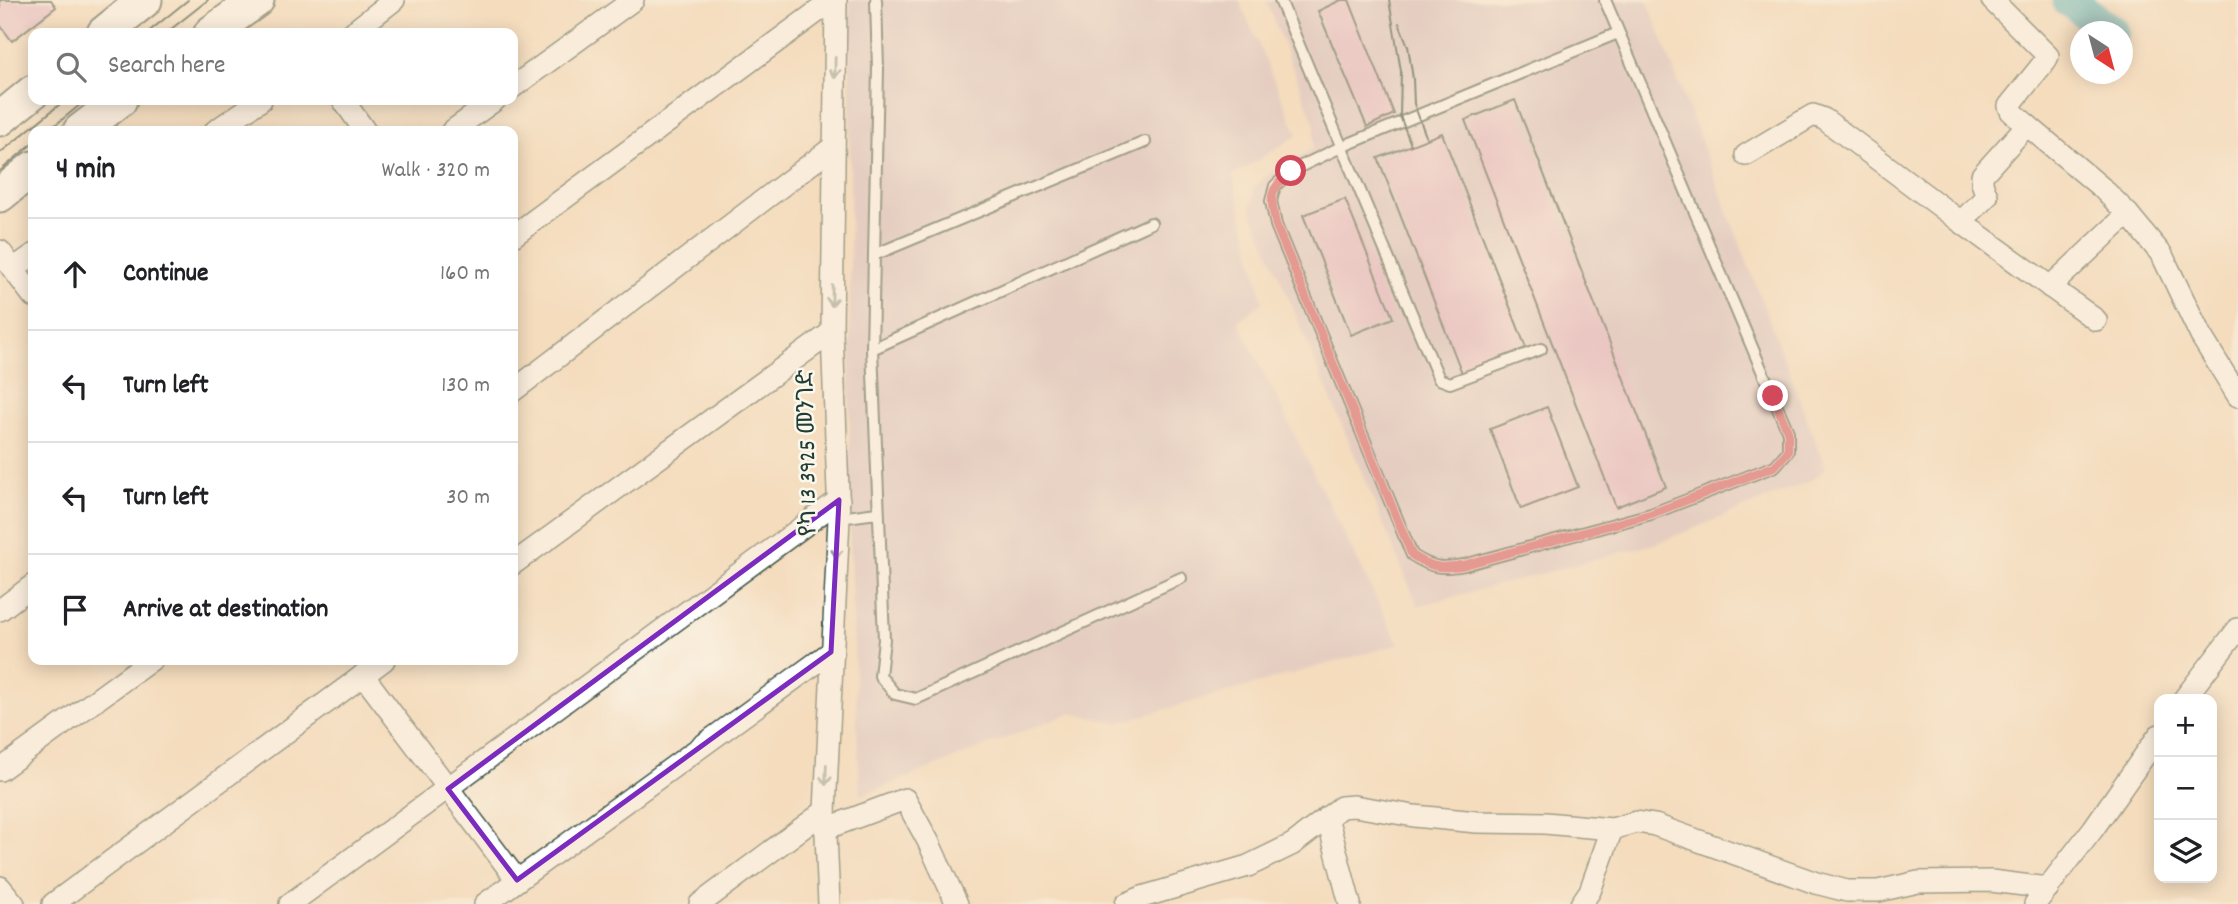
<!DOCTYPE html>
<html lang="en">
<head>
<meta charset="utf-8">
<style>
  body { margin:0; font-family:Dekko,"Noto Sans Ethiopic",sans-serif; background:#f6f6f6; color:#202124 }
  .controls { position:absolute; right:21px; bottom:21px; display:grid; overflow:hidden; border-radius:14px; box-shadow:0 4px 18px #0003 }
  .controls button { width:63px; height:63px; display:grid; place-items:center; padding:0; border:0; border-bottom:2px solid #e0e0e0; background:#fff; color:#202124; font:35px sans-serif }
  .compass { position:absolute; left:2070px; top:21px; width:63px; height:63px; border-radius:50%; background:#fff; box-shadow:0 4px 18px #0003; rotate:144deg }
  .stop { position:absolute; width:21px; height:21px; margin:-16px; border:5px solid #d1495b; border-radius:50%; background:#fff }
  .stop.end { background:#d1495b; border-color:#fff; box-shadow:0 2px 7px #0008 }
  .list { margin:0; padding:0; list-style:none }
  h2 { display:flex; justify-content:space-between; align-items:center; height:91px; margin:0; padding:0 28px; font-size:30px }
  h2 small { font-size:23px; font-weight:400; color:#757577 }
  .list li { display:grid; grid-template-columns:46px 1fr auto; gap:21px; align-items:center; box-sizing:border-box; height:112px; padding:0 28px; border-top:2px solid #e0e0e0 }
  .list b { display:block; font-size:26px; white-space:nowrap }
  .list em { font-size:23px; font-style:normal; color:#757577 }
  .icon { flex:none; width:38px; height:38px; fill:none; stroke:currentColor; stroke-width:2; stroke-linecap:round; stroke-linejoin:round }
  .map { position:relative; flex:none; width:2238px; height:904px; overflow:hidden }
  .search { position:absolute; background:#fff; box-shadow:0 4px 18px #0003; left:28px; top:28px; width:490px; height:77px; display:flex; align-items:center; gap:18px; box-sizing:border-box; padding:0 24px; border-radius:14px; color:#757577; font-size:26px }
  .panel { position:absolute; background:#fff; box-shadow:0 4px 18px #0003; left:28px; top:126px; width:490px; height:539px; border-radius:14px }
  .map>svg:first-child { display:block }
  .industrial { fill:#d2bdc6 }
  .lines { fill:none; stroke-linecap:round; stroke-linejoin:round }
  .river { stroke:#44b0c2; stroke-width:33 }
  .building { fill:#e0aeca }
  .service-casing { stroke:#3f5549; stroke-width:14 }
  .minor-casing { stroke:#3f5549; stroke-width:24 }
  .primary-casing { stroke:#3f5549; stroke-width:37 }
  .service { stroke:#fff; stroke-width:10 }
  .minor { stroke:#fff; stroke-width:21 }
  .primary { stroke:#fff; stroke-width:33 }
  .tram { stroke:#1f3d34; stroke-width:2 }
  .oneway { stroke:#8f9e9a }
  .route { stroke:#d1495b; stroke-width:9 }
  .marked { fill:none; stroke:#7b2cbf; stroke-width:5; stroke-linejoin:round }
  .labels { text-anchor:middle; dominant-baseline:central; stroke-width:5; stroke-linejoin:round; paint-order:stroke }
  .street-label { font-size:24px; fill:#1f3d34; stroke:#fbf7ec }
</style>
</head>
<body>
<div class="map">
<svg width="2238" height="904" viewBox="0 0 2238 904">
  <rect width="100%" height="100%" fill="#fbf7ec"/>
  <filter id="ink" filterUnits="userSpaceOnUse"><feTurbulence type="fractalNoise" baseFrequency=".0143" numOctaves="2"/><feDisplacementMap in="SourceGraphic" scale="14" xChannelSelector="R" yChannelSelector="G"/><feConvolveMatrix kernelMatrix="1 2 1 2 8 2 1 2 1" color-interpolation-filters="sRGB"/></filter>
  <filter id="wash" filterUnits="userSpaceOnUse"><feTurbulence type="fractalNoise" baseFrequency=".00686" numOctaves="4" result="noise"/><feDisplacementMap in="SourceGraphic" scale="28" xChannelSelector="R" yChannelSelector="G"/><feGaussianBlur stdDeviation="1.57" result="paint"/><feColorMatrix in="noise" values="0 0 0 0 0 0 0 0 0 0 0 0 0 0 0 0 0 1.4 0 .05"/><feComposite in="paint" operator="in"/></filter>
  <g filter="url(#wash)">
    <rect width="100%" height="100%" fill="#f4dcbd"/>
    <g class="industrial">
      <path d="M850,0H1239L1298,135L1233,176L1263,302L1238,321L1399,644L1117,723L1070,713L860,796L850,547Z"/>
      <path d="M1266,0H1647L1826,469L1810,481L1658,543L1418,606L1251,209L1254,188L1271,172L1313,149L1315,125Z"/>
    </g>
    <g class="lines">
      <path class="river" d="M2068,0L2113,32"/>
    </g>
    <g id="blocks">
      <g class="building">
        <path d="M0,0H51L56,7L12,41L0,25Z"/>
        <path d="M1341,0H1349L1394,114L1367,127L1318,11Z"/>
        <path d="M1515,100L1666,487L1616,507L1465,120Z"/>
        <path d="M1442,133L1526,348L1462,373L1378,158Z"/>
        <path d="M1345,199L1393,318L1351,335L1303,215Z"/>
        <path d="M1547,407L1578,487L1521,509L1490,429Z"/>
      </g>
    </g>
  </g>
  <g filter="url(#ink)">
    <use href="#blocks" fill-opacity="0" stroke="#3f5549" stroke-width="2"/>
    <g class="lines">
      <defs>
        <g id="service">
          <path d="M876,0L878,69L872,349L884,639L880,676L895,694L916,699L1181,578"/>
          <path d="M1280,0L1439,379L1450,383L1541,349"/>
          <path d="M1605,0L1788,432V451L1775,466L1651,514L1464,565C1440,569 1432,568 1412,555L1276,225L1271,201L1275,186L1291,171L1341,147L1618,33"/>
          <path d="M874,255L1145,142"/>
          <path d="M872,349L1151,223"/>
          <path d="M839,518L877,513"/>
        </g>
        <g id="minor">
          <path d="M1992,0L2048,56L2046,60L2009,106L2011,111L2027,125L1982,175V183L1987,196L1961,222L2096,320"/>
          <path d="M352,33L394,0"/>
          <path d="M513,87L633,0"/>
          <path d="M343,100L365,131"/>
          <path d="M2027,125L2102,188L2128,214L2162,255L2201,336L2238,396"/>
          <path d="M215,131L261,100"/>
          <path d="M452,131L495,100"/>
          <path d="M1746,155L1813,115L1824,119L1961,222"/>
          <path d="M513,236L833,0"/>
          <path d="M0,251L13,269"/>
          <path d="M33,255L13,269L33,296"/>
          <path d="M2050,287L2128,214"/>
          <path d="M513,391L833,147"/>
          <path d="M513,564L832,332"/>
          <path d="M0,610L33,585"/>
          <path d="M363,675L517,880"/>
          <path d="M2184,699L2238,629"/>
          <path d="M0,770L151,660"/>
          <path d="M1327,817L1350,904"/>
          <path d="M825,829L905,799L928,841L957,904"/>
          <path d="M0,887L14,904"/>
          <path d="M53,904L384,660"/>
          <path d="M290,904L839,500"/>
          <path d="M485,904L831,652"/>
          <path d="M700,904L825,811"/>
          <path d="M829,904L825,811L839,518L832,332L836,0"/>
          <path d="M1126,904L1142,897L1248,866L1293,844L1341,807L1354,806L1414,816L1477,822L1545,823L1612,829"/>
          <path d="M1581,904L1590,891L1612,829L1636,822L1655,825L1816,883L1847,891H1878L1918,882L1991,881L2048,888"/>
          <path d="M2035,904L2093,829L2159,735"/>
        </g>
        <g id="primary">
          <path d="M104,33L145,0"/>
          <path d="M211,33L257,0"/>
          <path d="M0,119L33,92"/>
          <path d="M80,131L120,100"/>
          <path d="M0,195L33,168"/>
        </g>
      </defs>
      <use href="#service" class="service-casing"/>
      <use href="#minor" class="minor-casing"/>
      <use href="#primary" class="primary-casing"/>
      <use href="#service" class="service"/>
      <use href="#minor" class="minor"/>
      <use href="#primary" class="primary"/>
      <g class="tram">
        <path d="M1389,0L1401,71L1400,116L1411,145"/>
        <path d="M1399,23L1408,46L1413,79L1414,104L1427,139"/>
        <path d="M147,33L188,0"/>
        <path d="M166,33L208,0"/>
        <path d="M48,131L86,100"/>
        <path d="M0,153L65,100"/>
        <path d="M0,171L33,143"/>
      </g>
    </g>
    <defs><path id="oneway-shaft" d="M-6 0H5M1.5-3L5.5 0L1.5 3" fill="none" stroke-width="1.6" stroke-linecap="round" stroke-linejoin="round" transform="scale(1.75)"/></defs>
    <g class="oneway">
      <use href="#oneway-shaft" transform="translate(835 68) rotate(91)"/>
      <use href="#oneway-shaft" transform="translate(832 296) rotate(91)"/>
      <use href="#oneway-shaft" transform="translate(837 548) rotate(93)"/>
      <use href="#oneway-shaft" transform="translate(826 775) rotate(92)"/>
    </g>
  </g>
  <g class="lines" filter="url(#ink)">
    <path class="route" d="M1291,171C1268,192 1270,195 1276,225L1412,555C1432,568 1440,569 1464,565L1651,514L1775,466L1788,451V432L1773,396"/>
  </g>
  <path d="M0 0H2238V904H0ZM839,500L831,652L517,880L448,789Z" fill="#f4dcbd" fill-opacity=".55" fill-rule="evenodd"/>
  <path class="marked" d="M839,500L831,652L517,880L448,789Z"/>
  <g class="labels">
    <g class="street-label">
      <text transform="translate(809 453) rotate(-91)">የካ 13 3925 መንገድ</text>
    </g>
  </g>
</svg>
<div class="controls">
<button>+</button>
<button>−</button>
<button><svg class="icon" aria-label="layers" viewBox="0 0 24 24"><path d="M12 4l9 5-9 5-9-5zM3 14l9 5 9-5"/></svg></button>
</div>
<svg class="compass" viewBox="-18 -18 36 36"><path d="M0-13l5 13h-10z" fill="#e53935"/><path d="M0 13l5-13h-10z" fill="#757577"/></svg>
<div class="stop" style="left:1291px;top:171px"></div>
<div class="stop end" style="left:1773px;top:396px"></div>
<div class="search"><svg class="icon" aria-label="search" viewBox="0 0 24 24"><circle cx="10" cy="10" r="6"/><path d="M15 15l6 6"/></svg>Search here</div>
<section class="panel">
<h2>4 min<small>Walk · 320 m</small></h2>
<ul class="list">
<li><svg class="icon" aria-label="ahead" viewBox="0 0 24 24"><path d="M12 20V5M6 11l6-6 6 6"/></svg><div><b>Continue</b></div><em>160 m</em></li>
<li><svg class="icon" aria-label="left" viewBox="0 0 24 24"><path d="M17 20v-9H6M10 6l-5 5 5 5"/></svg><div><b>Turn left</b></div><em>130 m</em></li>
<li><svg class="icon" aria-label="left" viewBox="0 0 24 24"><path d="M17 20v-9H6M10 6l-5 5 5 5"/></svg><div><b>Turn left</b></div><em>30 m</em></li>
<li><svg class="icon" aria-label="arrive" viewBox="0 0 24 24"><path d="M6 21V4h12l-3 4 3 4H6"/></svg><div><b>Arrive at destination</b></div></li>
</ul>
</section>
</div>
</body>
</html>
